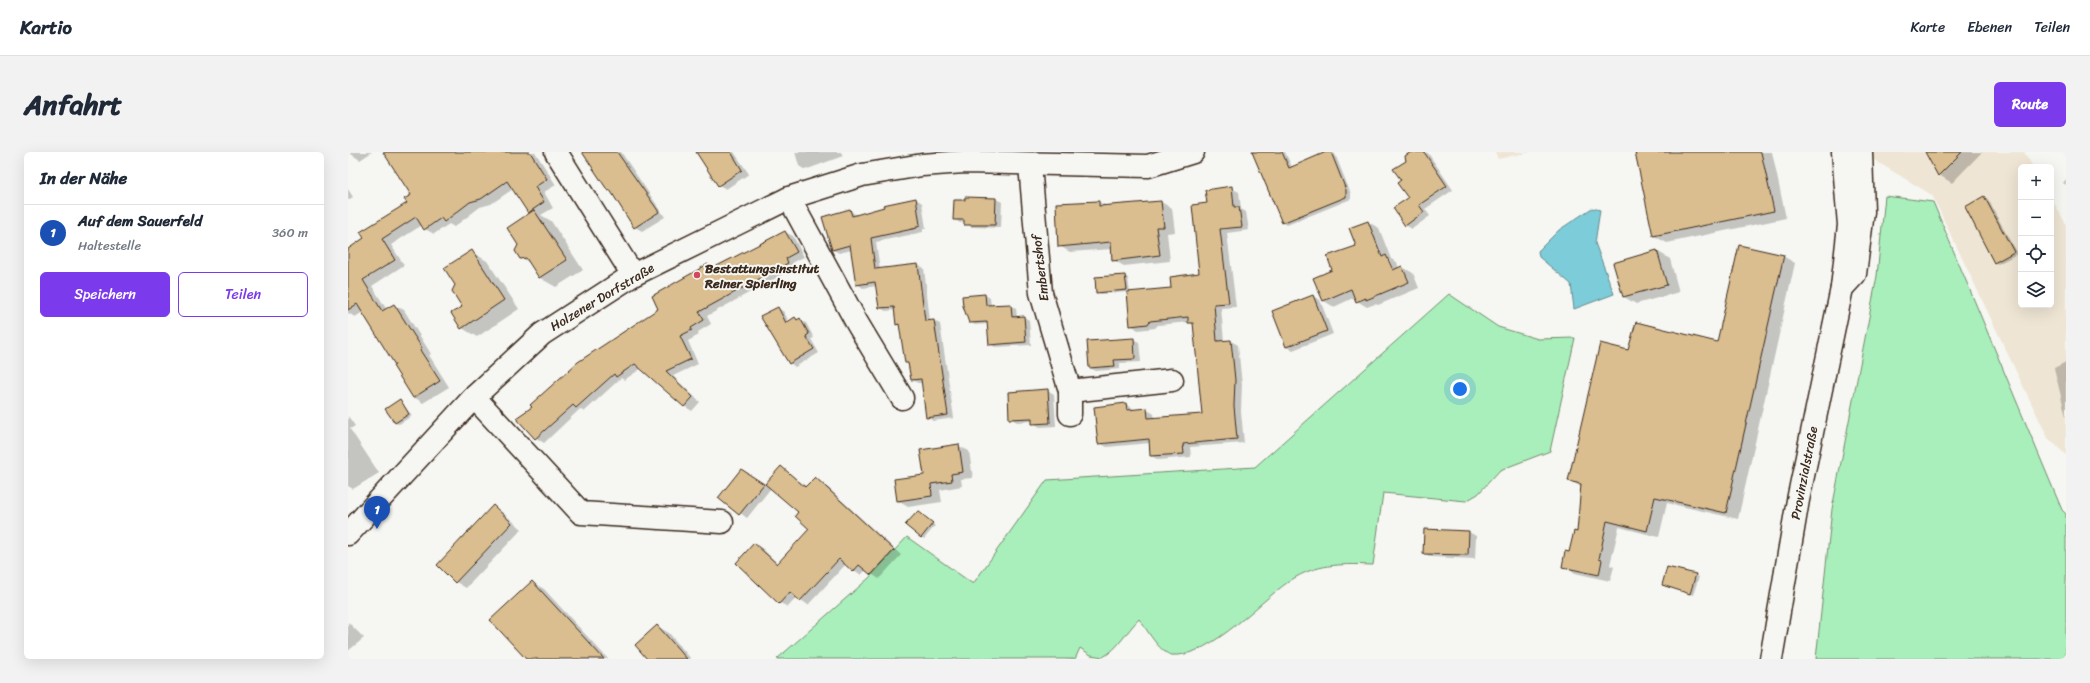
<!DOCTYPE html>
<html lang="de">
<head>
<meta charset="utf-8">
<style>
  body { margin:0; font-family:Sriracha,sans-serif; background:#f2f2f3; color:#1f2937 }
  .controls { position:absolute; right:12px; top:12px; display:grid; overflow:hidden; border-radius:6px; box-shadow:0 4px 16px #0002 }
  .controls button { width:36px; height:36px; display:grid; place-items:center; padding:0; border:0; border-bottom:1px solid #e0e1e3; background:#fff; color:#1f2937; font:20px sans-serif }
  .you { position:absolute; left:1112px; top:237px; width:14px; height:14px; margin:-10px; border:3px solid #fff; border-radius:50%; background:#1a73e8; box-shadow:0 0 0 6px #1a73e833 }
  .badge { display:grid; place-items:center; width:26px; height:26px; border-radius:50%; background:#7c3aed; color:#fff; font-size:13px; font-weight:700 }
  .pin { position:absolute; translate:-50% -33px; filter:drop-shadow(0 1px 2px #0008) }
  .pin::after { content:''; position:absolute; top:21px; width:14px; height:12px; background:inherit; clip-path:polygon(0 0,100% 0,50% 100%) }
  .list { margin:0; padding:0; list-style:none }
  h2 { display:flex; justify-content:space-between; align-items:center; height:52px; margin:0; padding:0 16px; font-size:17px }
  h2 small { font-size:13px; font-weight:400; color:#747a83 }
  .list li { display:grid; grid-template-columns:26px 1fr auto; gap:12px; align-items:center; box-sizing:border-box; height:56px; padding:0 16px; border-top:1px solid #e0e1e3 }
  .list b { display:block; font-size:15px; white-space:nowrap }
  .list p { margin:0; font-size:13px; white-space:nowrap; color:#747a83 }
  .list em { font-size:13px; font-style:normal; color:#747a83 }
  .actions { display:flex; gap:8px; padding:12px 16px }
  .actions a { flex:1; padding:9px 0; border:1px solid #7c3aed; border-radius:6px; text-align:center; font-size:14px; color:#7c3aed }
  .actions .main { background:#7c3aed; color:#fff }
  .icon { flex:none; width:22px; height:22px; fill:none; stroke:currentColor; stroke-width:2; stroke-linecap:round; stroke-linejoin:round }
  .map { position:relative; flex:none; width:1718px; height:507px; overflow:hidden; border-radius:6px }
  header { display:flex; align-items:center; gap:24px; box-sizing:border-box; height:56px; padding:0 20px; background:#fff; border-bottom:1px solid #e0e1e3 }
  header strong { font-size:19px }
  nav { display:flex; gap:22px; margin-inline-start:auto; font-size:14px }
  .intro { display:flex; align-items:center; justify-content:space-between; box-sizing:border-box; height:96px; padding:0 24px }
  h1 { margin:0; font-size:28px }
  .button { padding:10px 18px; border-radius:6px; background:#7c3aed; color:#fff; font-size:14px; font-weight:700 }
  main { display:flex; gap:24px; padding:0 24px }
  aside { flex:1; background:#fff; border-radius:6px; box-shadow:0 4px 16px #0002 }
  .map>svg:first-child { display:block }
  .built { fill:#eee5d4 }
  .green { fill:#a9efbb; stroke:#728c6c }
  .water { fill:#7dccd9; stroke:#638b8e }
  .shadow { fill:#0003; fill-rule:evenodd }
  .building { fill:#dabe8f; stroke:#3b2a1e }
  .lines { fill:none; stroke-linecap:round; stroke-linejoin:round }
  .minor-casing { stroke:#3b2a1e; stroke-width:25 }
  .primary-casing { stroke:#3b2a1e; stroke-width:25 }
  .minor { stroke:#f6f6f2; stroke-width:22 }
  .primary { stroke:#f6f6f2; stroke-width:22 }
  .poi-dot { fill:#d1495b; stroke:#f6f6f2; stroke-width:1.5 }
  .labels { text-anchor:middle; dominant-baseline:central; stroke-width:4; stroke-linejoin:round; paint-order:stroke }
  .poi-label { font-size:13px; font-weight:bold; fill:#3b2a1e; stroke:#f6f6f2; text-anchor:start }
  .street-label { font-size:13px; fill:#3b2a1e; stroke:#f6f6f2 }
</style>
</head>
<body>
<header>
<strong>Kartio</strong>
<nav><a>Karte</a><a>Ebenen</a><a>Teilen</a></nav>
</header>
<div class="intro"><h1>Anfahrt</h1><a class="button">Route</a></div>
<main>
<aside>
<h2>In der Nähe<small></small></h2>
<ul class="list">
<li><span class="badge" style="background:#1a4fb4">1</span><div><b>Auf dem Sauerfeld</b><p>Haltestelle</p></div><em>360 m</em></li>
</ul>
<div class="actions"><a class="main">Speichern</a><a>Teilen</a></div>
</aside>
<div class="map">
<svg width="1718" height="507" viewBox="0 0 1718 507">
  <rect width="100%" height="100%" fill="#f6f6f2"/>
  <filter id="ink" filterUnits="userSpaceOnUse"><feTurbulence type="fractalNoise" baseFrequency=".025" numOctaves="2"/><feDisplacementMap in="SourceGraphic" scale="8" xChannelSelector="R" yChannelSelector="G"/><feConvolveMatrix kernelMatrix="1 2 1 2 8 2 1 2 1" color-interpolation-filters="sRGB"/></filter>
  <g filter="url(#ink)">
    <g class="built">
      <path d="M1147,0H1182L1150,7Z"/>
      <path d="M1513,0H1676L1685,15H1673V153H1703V46L1718,72V303L1700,286L1584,43Z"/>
    </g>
    <g class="green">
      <path d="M1537,44L1585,50L1714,358L1718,362V507H1468L1484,357L1529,124Z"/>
      <path d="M1101,142L1150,175L1190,187L1227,186L1202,299L1152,318L1130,342L1118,349L1035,341L1025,413C998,412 973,411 948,425C916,443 864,507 823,503C810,499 799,477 791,467C778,480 770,497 755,505L743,503L732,496L727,507H429L521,426L559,385L625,432L699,328L907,315Z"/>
    </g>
    <path class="water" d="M1244,56L1252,58L1247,91L1266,142L1226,157L1223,132L1191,105L1190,99L1211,78Z"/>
    <g class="shadow">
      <path d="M0,0H24L12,8Z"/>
      <path d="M36,0H187L208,33L196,40L205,56L193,63L203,69L235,118L208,135L192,126L184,112L173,106L183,62L165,37L143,52L132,55L106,75L101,72L86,82L77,77L74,73L43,93L56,113L24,134L39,158L46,153L56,158L83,202L81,203L101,235L75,251L66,245L49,213L15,160L7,165L0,161V98L60,51L64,43Z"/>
      <path d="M234,0H273L317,65L294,79L287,75L265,41L261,39Z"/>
      <path d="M349,0H386L401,22L378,37L371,33Z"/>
      <path d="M447,0H493L495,4L457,18L451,14Z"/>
      <path d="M914,0H937L944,15L984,0L987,2L1003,42V47L939,73L934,70Z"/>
      <path d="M1065,0L1080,1L1105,38L1077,57L1082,64L1064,77L1057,73L1061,46L1054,29L1059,10Z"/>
      <path d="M1300,0H1424L1438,66L1319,91L1306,84Z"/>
      <path d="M1579,0H1634L1604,31L1591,23Z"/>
      <path d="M1718,27V33L1715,31Z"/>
      <path d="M883,36L891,40L893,57L898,60L901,78L879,81L888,155L873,156L876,189H883L890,193L894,233L893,259L896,291L842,295L843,305L811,308L803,304L802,291L759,295L751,291L747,256L778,252L786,257V259L799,257L806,262L807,267L855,263L846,173L841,170L810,173L807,176L790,178L783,173L780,140L753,142L749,140L777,124L780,126L782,141L824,137L853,122L860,52Z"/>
      <path d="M0,37L5,45L0,48Z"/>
      <path d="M1636,45L1640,47L1669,102L1650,112L1646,110Z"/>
      <path d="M618,46L648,47L654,50L653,76L623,75L617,70L612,71L606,67Z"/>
      <path d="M568,47L574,51L578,76L575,77V80L528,90L532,118L570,113L576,116L582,169H586L592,172L606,266L585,269L579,265L574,231H570L564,228L562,213L558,211L552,174L549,172L547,158L538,159L532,156L529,134L515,136L509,132L504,98L491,101L485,98L502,58L509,64Z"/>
      <path d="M751,50L759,54L813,50L824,56L827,80L819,81L822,109L776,114L765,108L764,97L722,100L711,94Z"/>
      <path d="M1020,70L1031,76L1043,107L1049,110L1051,117L1054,115L1065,121L1071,136L1030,153L1027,152L1019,155L1009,149L1007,145L986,155L976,149L985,119L1010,95L1002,76ZM1039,107H1041L1047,122Z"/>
      <path d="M437,80L445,84L456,105L445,110L448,115L359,164L363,172L350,180L351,183L340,189L350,212L325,224L352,250L344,259L336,254L294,216L276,228L273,226L236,260L232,257L196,291L188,286L312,157L360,113L366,116Z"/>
      <path d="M1309,99L1322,107L1331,140L1288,152L1276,145Z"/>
      <path d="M124,100L139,109L171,157L129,185L114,176Z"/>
      <path d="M1435,104L1447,111L1390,367L1319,351L1311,385L1271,375L1262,413L1266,415L1262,429L1227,421L1215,414L1230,381L1233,335L1221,328L1281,199L1370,191Z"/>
      <path d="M637,143L642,146L643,154L662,153L668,156L669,166L676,165L681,168L683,193L647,195L642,192L640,172L627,173L622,170Z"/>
      <path d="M965,144L972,148L985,182L945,198L938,195Z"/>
      <path d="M430,156L436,160L441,170L447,166L458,171L466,186L463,187L471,201L447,215L442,211Z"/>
      <path d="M785,187L791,190L793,210L772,211V217L748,219L742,216Z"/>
      <path d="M1718,210V265L1706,216Z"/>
      <path d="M699,238L706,242L708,274L692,275L685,271V269L669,270L662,266Z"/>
      <path d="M52,248L64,264L51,272L47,271Z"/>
      <path d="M0,264L7,274L2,277L31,321L5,337L0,334Z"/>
      <path d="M611,294L621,299L625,326L613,327L614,334L592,338L594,350L560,355L550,349Z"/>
      <path d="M433,315L459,335L467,326L475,331L553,403L531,427L518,418L513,423L498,412L460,453L449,445L440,455L432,451L407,392L415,397L430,412L463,377L452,360L423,336L399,366L371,345L400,322L418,333Z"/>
      <path d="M145,355L155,361L174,377L118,436L108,430Z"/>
      <path d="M573,362L587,374L576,387L573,385Z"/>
      <path d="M1076,378L1121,380L1128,384L1127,407L1083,405L1076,401Z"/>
      <path d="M1347,423L1351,425L1345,443L1315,433Z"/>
      <path d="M184,430L196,437L260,507H179Z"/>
      <path d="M0,470L16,486L0,499Z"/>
      <path d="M309,474L321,481L343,507H300Z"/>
    </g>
    <g class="building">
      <path d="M35,0H182L199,27L187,35L196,50L180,61L159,29L133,47L122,50L96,70L93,66L76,78L68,65L34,87L47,108L15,128L34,159L46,152L74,196L72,198L92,229L65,246L45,214L47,213L9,152L0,158V97L16,86L12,80L59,51L56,47L63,43Z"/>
      <path d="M234,0H269L311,60L286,76L262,38L260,39Z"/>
      <path d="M348,0H383L394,18L370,34Z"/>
      <path d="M904,0H934L941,16L978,0H983L998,38V45L934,71Z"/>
      <path d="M1063,0H1076L1099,34L1071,53L1076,60L1057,74L1045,56L1060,46L1049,31L1053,28L1045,17L1058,9L1057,4Z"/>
      <path d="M1287,0H1413L1426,59L1305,84Z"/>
      <path d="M1577,0H1614L1590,24Z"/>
      <path d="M884,34L886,55H891L894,75L872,77L881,151L866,152L869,189L883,188L887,228L886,254L889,287L835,292L836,302L802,304L801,287L750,292L746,255L778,251L779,258L799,256L800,266L854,262L845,171H840V165L802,169L800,172L782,174L779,140L823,136L822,125L851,121L844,53L859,51L857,38Z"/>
      <path d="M1636,44L1666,100L1646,111L1617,55Z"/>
      <path d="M617,45L648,46L647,73H616V68H605L606,48H617Z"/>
      <path d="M568,46L572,73L569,74V76L523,86L527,117L570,112L577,169L586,168L600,263L578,266L573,227L563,228L560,211H557L551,172L548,173L546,155L531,156L527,130L508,133L502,93L484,98L474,65L502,57L504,64L536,55L535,53Z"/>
      <path d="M751,49V54L813,49L816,75H808L812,103L764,109L763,90L710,95L708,51Z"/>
      <path d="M186,58L219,108L191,126L178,106L172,107L167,99L170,93L159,76Z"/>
      <path d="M1020,69L1034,105L1038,103L1045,118L1054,114L1061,130L1018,148V146L1008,150L1003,137L975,149L965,126L984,118L979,104L1008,94L1001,76Z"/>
      <path d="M437,79L449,100L438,106L440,111L351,160L356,168L343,176L344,178L332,184L343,207L318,219L345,245L336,255L287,212L268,225L266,222L228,256L225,253L187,287L168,266L184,255L182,253L230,210L310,157L304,144L360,112L363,117Z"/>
      <path d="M1391,93L1436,103L1378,361L1307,345L1299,379L1259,369L1251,407L1254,408L1251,423L1214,415L1217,399L1221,400L1226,379L1229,380L1233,332L1220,329L1252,191L1280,198L1288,170L1369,190Z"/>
      <path d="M124,98L156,148L113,177L103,161L114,155L104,139L107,133L96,116Z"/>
      <path d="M1309,98L1319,133L1275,145L1265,111Z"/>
      <path d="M777,123L779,138L748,141L747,125Z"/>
      <path d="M637,142L638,153L663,152L664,165L676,164L678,190L641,193L639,170L621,171L615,154L614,144Z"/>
      <path d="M965,143L979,179L938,195L924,159Z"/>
      <path d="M430,155L438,171L447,165L449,168L452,166L461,182L458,184L466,197L441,212L412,164Z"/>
      <path d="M786,186L787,207L766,208L767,214L741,216L739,189Z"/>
      <path d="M700,237L702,271L684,272V266L661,267L660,240Z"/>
      <path d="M52,247L61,262L47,271L37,257Z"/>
      <path d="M611,292L615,320L603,322L604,329L583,332L584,344L549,349L546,327L576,323L572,298Z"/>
      <path d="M433,314L457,335L467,325L546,398L523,423L511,413L505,420L491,407L452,449L442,440L431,452L388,411L406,391L429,412L461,377L447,364L450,360L417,332Z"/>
      <path d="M393,317L416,332L391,363L370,346Z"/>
      <path d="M145,353L164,371L107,431L89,413Z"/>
      <path d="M570,359L585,371L573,386L557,373Z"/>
      <path d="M1076,377L1121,379L1120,403L1075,402Z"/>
      <path d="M1319,415L1348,422L1342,442L1314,433Z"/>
      <path d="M184,429L256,507H178L142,468Z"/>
      <path d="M309,473L339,507H299L287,493Z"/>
    </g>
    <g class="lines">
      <defs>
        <g id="minor">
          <path d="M208,0L285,123"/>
          <path d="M682,13L693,141L722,239V262"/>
          <path d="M441,46L509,171L554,246"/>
          <path d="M1494,136L1507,122L1515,60L1513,0"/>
          <path d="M722,239L824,228"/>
          <path d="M126,245L233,361L374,370"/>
          <path d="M0,382L126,245L194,182L285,123L441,46L514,23L574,13L616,10L800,14L845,0"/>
        </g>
        <path id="primary" d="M1423,507L1450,348L1494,136L1501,73L1495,0"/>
      </defs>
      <use href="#minor" class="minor-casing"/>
      <use href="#primary" class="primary-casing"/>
      <use href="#minor" class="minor"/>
      <use href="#primary" class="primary"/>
    </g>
  </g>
  <circle class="poi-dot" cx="349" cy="123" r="4"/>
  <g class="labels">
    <g class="poi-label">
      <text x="357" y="116">Bestattungsinstitut<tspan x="357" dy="15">Reiner Spierling</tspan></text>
    </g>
    <g class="street-label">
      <text transform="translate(692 116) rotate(-97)">Embertshof</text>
      <text transform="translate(254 145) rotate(-31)">Holzener Dorfstraße</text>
      <text transform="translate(1456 321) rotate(-79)">Provinzialstraße</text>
    </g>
  </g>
</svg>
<div class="controls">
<button>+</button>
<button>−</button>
<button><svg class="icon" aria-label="locate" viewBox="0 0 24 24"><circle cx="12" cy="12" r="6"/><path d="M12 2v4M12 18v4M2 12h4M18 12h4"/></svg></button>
<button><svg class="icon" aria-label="layers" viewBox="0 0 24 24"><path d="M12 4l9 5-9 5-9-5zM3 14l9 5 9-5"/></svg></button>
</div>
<div class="you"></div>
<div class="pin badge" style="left:29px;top:377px;background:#1a4fb4">1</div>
</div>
</main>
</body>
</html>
